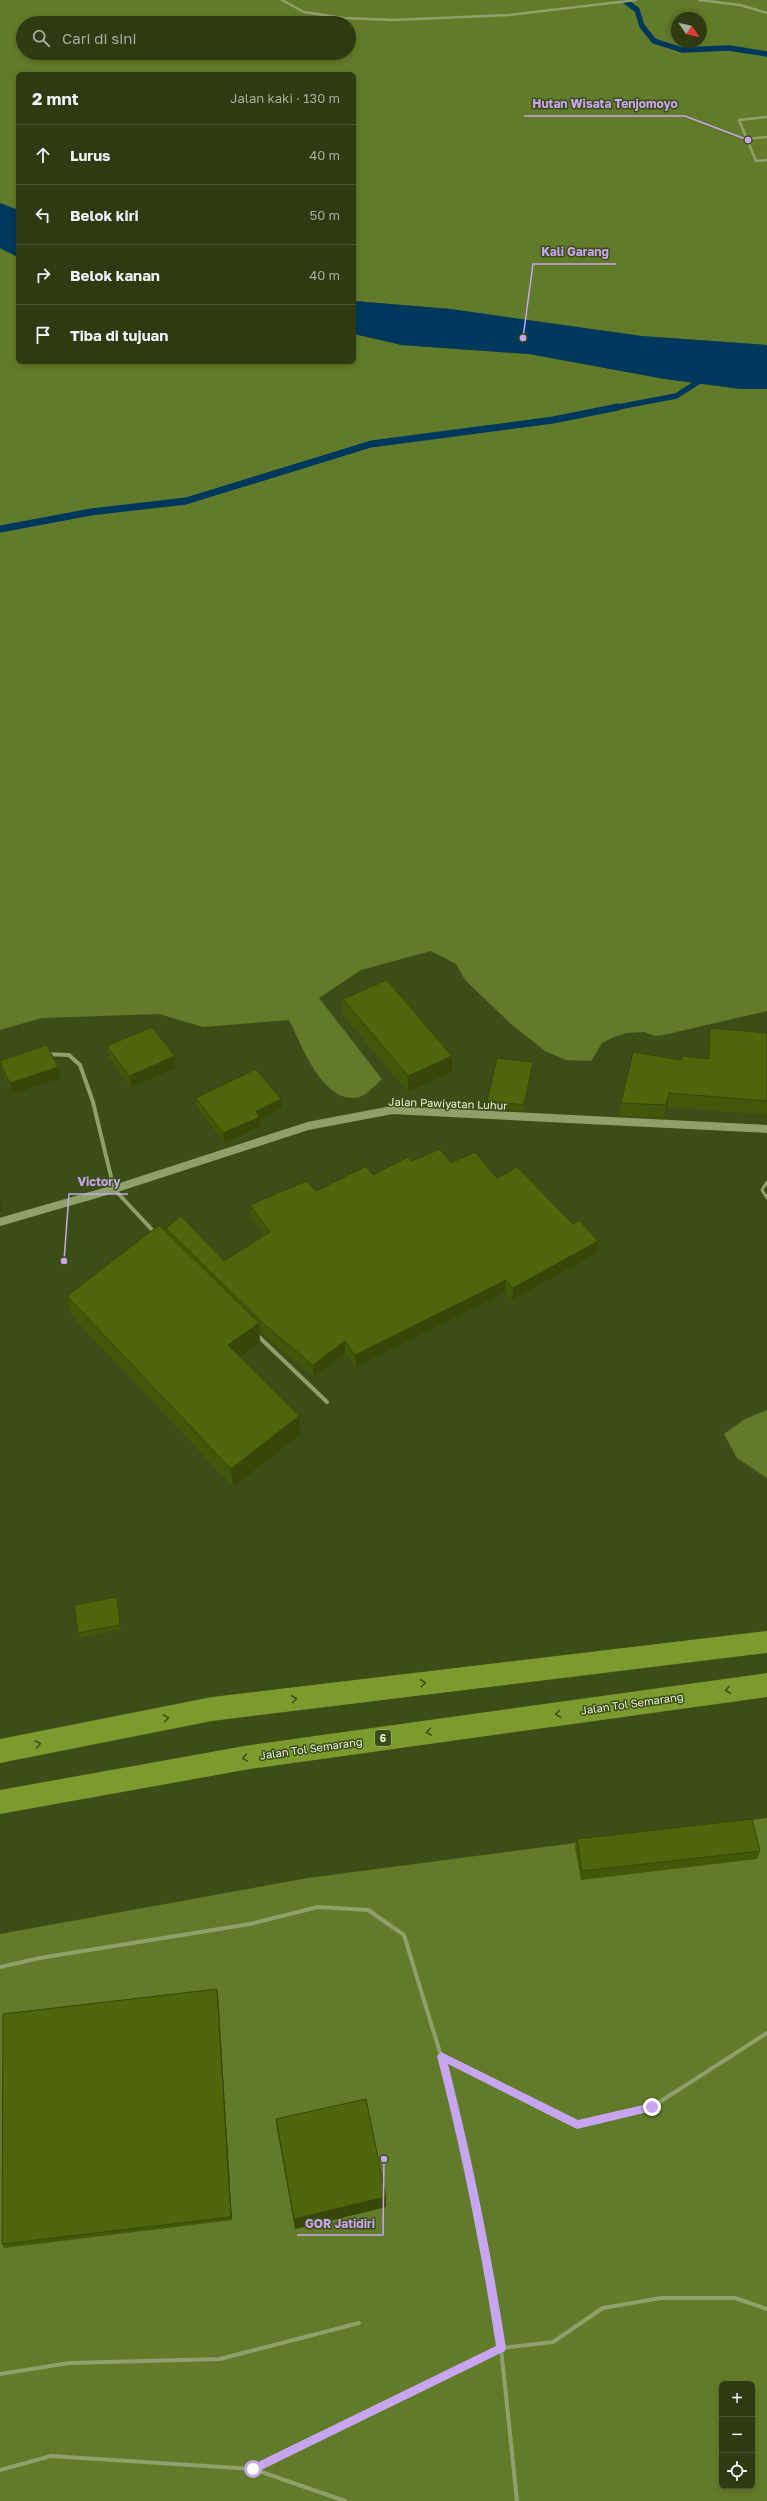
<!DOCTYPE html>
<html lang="id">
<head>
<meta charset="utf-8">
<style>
  body { margin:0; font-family:"Golos Text",sans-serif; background:#3a451f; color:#f1f3f6 }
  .controls { position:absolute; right:12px; bottom:12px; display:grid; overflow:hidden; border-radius:6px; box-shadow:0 2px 6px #0003 }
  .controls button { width:36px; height:36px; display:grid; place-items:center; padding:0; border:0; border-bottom:1px solid #495431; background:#2e3a11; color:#f1f3f6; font:20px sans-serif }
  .compass { position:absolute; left:671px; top:12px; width:36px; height:36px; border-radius:50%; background:#2e3a11; box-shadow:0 2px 6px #0003; rotate:124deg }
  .stop { position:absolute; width:12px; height:12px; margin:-9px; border:3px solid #c7a6f0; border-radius:50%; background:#fff }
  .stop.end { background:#c7a6f0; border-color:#fff; box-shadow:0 1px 4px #0008 }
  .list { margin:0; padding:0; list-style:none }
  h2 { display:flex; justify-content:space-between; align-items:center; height:52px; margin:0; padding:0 16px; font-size:17px }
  h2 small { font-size:13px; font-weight:400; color:#a7ad9f }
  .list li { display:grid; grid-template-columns:26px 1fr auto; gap:12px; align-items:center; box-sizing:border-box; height:60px; padding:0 16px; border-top:1px solid #495431 }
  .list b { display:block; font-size:15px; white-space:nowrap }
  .list em { font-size:13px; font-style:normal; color:#a7ad9f }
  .icon { flex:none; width:22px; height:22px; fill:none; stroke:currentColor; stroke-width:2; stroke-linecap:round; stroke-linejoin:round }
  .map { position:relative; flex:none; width:767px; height:2501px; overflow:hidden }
  .search { position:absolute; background:#2e3a11; box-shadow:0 2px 6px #0003; left:16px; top:16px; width:340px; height:44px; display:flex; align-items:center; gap:10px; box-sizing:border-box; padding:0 14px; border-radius:22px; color:#a7ad9f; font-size:15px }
  .panel { position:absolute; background:#2e3a11; box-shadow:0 2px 6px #0003; left:16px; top:72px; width:340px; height:292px; border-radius:6px }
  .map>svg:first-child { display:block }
  .green { fill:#627b2a; fill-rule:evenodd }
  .water { fill:#00385d }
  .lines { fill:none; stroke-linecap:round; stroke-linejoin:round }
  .stream-far1 { stroke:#00385d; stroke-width:5.5 }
  .stream { stroke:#00385d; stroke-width:7 }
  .service-far1 { stroke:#8ea16a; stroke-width:3 }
  .service { stroke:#8ea16a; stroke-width:4 }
  .minor-far1 { stroke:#8ea16a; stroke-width:2.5 }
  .minor { stroke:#8ea16a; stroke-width:4 }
  .secondary { stroke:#8ea16a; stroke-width:8 }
  .motorway { fill:#7b9b2e; fill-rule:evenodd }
  .wall { fill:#43570a }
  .shaded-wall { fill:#374708 }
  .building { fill:#4e650c; stroke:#374708 }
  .oneway { stroke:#405118 }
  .route { fill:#c7a6f0 }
  .labels { text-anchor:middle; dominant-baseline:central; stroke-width:3; stroke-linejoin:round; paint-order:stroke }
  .shield { fill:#3d4d17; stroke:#b3c09b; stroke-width:1 }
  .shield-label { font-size:10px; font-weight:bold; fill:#e6f1d4 }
  .street-label { font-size:11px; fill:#e6f1d4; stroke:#3d4d17 }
  .leader { fill:none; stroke:#c7a6f0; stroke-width:1.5 }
  .callout-dot { fill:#c7a6f0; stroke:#3d4d17; stroke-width:1.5 }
  .callout-label { font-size:12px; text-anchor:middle; font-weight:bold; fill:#c7a6f0; stroke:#3d4d17; stroke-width:3; stroke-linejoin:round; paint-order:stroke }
</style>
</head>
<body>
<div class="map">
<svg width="767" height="2501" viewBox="0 0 767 2501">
  <rect width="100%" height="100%" fill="#3d4d17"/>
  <g class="green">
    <path d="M0,0H767V345L641,336L450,309L354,301V74H18V210L0,203ZM677,18H701V42H677ZM23,23H349V53H23Z"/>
    <path d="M0,248L18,257V362H354V334L402,345L529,354L665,379L741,389H767V1011L668,1034L655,1036L644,1032L627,1033L614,1037L602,1043L591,1061L566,1060L545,1051L511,1024L465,980L456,964L431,951L361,970L319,998L382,1079C374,1086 365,1098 354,1098C320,1098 302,1045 289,1020L203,1027L159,1014L42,1018L0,1030Z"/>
    <path d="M767,1410V1478L737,1458L724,1434L745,1419Z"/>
    <path d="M767,1818V2501H0V1934L308,1878ZM722,2384H752V2486H722Z"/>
  </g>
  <g class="water">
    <path d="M0,203L18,210V257L0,248Z"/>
    <path d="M354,301L450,309L641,336L767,345V389H741L665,379L529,354L402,345L354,334Z"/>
  </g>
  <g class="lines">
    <g class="stream-far1">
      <path d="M624,0L637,10L642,26L654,41L682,50L729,48L767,54"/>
      <path d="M613,408L676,396L706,377"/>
    </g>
    <path class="stream" d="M0,529L91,512L186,501L371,444L553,420L618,407"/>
    <path class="service-far1" d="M767,1182L762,1190L767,1198"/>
    <g class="service">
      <path d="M0,1967L40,1958L250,1924L318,1907L368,1910L404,1935L441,2056L462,2135L488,2261L501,2348L517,2501"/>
      <path d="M441,2056L577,2125L652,2107L767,2033"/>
      <path d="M0,2374L69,2363L220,2359L359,2323"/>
      <path d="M253,2469L501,2348L553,2342L603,2308L661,2298H735L767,2309"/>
      <path d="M0,2470L51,2456L253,2469L345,2501"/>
    </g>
    <g class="minor-far1">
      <path d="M282,0L304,12L344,18L394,20L509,15L636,0"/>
      <path d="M699,0L740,5L767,13"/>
      <path d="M767,117L739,120L756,161L767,160"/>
      <path d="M747,139L767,137"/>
    </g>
    <g class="minor">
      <path d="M46,1054L69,1055L80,1065L93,1102L114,1189L156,1234"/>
      <path d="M257,1335L327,1402"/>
    </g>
    <path class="secondary" d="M0,1222L114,1189L308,1126L392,1110L767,1129"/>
    <g class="motorway">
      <path d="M767,1631V1653L212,1721L0,1763V1739L212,1697Z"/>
      <path d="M767,1673V1697L250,1769L0,1814V1790L250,1745Z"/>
    </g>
  </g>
  <g class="wall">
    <path d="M343,999L452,1072L408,1092L343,1015Z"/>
    <path d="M710,1028L767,1033V1115L667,1107L664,1118L619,1116L621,1103L708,1059V1042Z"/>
    <path d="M107,1046L175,1056L176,1068L131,1087L109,1057Z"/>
    <path d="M0,1061L58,1067L60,1078L13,1094L2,1072Z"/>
    <path d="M532,1068L523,1111L486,1107L487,1101Z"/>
    <path d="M196,1098L281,1099L282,1108L260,1119L261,1126L224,1143L197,1107Z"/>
    <path d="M412,1161L451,1163L497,1178L597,1253L512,1300L505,1292L356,1367L345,1353L314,1377L267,1338L259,1331L260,1343L240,1357L299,1416L300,1435L233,1487L71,1315L67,1296L166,1232V1228L224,1261L264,1235L251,1217L250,1205L316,1191L373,1175Z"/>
    <path d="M117,1597L121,1630L79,1638L78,1633Z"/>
    <path d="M577,1839L760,1851L757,1859L581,1880L575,1847Z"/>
    <path d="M217,1989L232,2220L4,2248L2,2244Z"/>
    <path d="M276,2119L386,2207L295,2229L277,2129Z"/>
  </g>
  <g class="shaded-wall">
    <path d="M175,1056L176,1068L131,1087L129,1076Z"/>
    <path d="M452,1056V1072L408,1092V1076Z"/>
    <path d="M533,1062L532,1068L523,1111L524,1105Z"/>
    <path d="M58,1067L60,1078L13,1094L10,1083Z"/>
    <path d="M669,1093L667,1107L664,1118L666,1105Z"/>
    <path d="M281,1099L282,1108L260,1119L261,1126L224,1143L223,1133L256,1111Z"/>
    <path d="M0,1201L2,1211H0Z"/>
    <path d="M598,1241L597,1253L512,1300L513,1288Z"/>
    <path d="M506,1280L505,1292L356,1367L355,1355Z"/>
    <path d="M259,1323L260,1343L230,1364L228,1345Z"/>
    <path d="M345,1341V1353L314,1377L313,1365Z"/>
    <path d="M299,1416L300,1435L233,1487L231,1469Z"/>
    <path d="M217,1989L218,1993L232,2220L231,2217Z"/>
    <path d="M386,2197V2207L295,2229L294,2219Z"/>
  </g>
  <g class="building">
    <path d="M387,980L452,1056L408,1076L343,999Z"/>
    <path d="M152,1027L175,1056L129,1076L107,1046Z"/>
    <path d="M710,1028L767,1033V1101L669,1093L666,1105L621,1103L633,1052L682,1060V1056L709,1059Z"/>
    <path d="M47,1045L58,1067L10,1083L0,1062V1061Z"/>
    <path d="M497,1058L533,1062L524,1105L487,1101Z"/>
    <path d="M256,1069L281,1099L256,1111L260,1117L223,1133L196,1098Z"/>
    <path d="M440,1149L451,1163L475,1152L497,1178L517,1167L573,1224L579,1220L598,1241L513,1288L506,1280L355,1355L345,1341L313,1365L266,1326L166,1228L181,1216L224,1261L270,1232L250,1205L306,1181L316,1191L366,1166L373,1175L408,1157L412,1161Z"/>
    <path d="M159,1225L259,1323L228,1345L299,1416L231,1469L67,1296Z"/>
    <path d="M117,1597L120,1625L78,1633L74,1605Z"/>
    <path d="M752,1819L760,1851L582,1871L577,1839Z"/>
    <path d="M217,1989L231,2217L2,2244L3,2014Z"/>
    <path d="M366,2099L386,2197L294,2219L276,2119Z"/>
  </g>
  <defs><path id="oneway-chevron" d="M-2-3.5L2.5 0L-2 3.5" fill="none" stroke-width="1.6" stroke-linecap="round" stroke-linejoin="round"/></defs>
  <g class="oneway">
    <use href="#oneway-chevron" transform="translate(423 1683) rotate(-7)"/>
    <use href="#oneway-chevron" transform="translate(728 1690) rotate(172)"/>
    <use href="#oneway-chevron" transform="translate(294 1699) rotate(-7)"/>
    <use href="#oneway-chevron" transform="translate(558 1714) rotate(172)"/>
    <use href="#oneway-chevron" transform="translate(166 1718) rotate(-11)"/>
    <use href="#oneway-chevron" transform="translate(429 1732) rotate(172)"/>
    <use href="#oneway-chevron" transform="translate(38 1744) rotate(-11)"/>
    <use href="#oneway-chevron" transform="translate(245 1758) rotate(170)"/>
  </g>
  <path class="route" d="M441,2052L578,2120L652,2103L656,2107L652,2111L577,2129L448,2064C472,2158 491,2252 506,2348L505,2351L257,2472H250V2466L496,2346C481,2248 462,2152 437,2056Z"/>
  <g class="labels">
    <rect class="shield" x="375" y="1730" width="16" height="16" rx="3"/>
    <g class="shield-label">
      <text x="383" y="1738">6</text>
    </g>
    <g class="street-label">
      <text transform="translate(448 1103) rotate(2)">Jalan Pawiyatan Luhur</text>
      <text transform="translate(632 1703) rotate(-8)">Jalan Tol Semarang</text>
      <text transform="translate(311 1748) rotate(-8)">Jalan Tol Semarang</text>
    </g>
  </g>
  <path class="leader" d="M748 140L685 116H524M523 338L533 264H616M64 1261L69 1194H128M384 2159L383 2235H297"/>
  <g class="callout-dot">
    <circle cx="748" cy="140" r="4"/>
    <circle cx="523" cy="338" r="4"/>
    <circle cx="64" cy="1261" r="4"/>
    <circle cx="384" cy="2159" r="4"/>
  </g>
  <g class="callout-label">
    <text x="605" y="108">Hutan Wisata Tenjomoyo</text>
    <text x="575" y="256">Kali Garang</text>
    <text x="99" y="1186">Victory</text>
    <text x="340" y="2228">GOR Jatidiri</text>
  </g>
</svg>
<div class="controls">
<button>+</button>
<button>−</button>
<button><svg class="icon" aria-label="locate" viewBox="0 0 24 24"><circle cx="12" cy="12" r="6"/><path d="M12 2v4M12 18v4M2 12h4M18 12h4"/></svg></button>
</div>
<svg class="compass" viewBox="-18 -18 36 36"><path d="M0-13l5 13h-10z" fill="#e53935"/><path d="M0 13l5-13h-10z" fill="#a7ad9f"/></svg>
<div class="stop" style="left:253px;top:2469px"></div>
<div class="stop end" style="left:652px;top:2107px"></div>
<div class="search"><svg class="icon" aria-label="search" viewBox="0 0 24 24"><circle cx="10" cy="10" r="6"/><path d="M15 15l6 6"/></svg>Cari di sini</div>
<section class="panel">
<h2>2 mnt<small>Jalan kaki · 130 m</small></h2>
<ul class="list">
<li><svg class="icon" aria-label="ahead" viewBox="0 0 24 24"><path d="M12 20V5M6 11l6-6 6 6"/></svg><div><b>Lurus</b></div><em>40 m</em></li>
<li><svg class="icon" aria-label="left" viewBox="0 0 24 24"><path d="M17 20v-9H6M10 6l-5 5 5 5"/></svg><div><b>Belok kiri</b></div><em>50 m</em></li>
<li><svg class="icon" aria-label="right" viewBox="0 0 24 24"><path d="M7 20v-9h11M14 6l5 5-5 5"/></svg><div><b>Belok kanan</b></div><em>40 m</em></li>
<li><svg class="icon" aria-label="arrive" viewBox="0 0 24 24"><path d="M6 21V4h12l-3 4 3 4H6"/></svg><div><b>Tiba di tujuan</b></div></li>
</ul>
</section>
</div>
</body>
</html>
